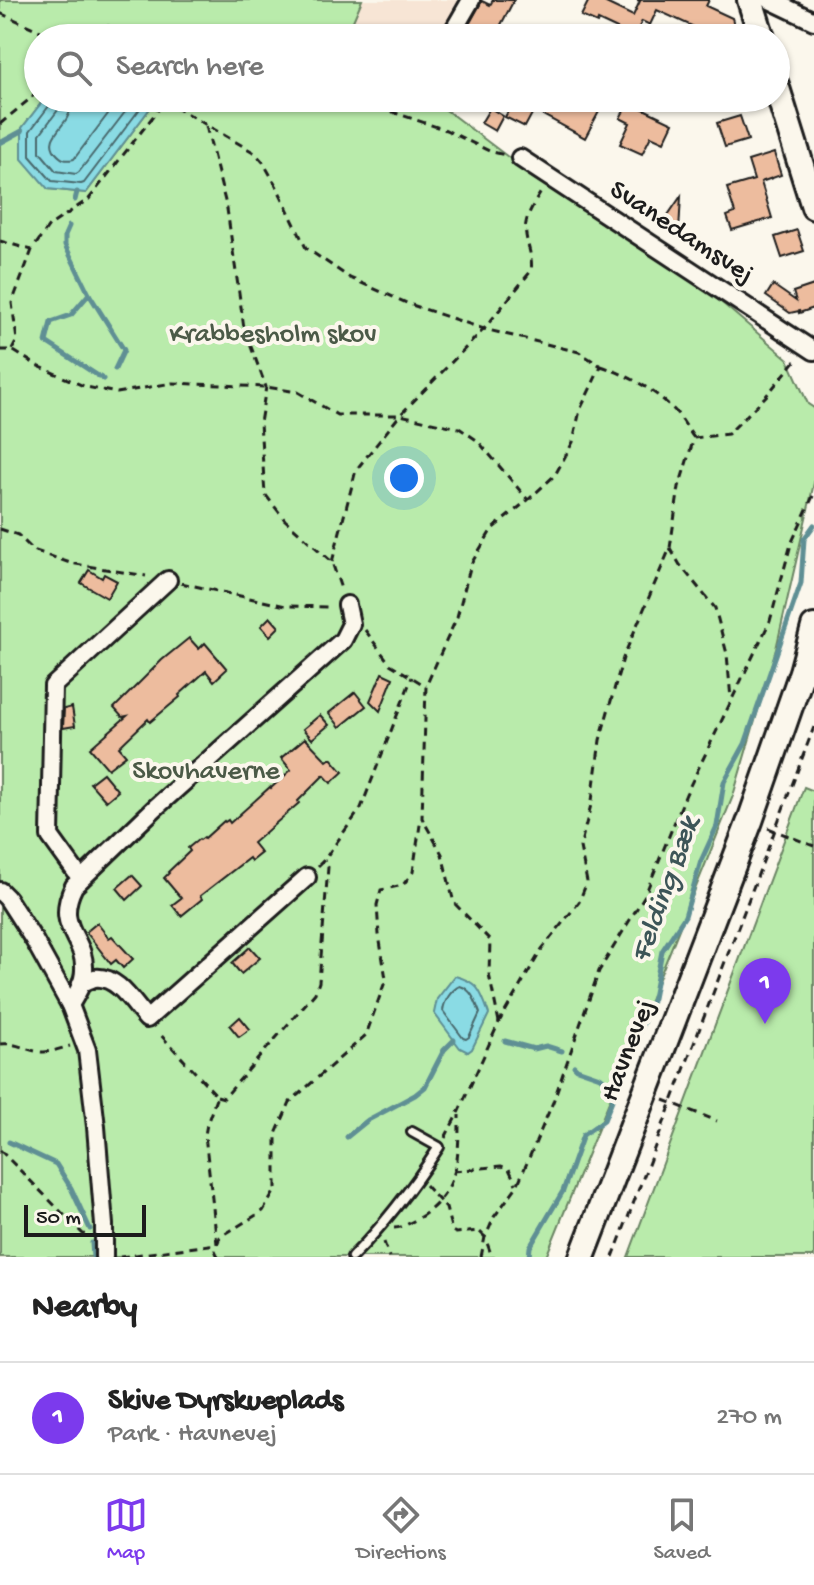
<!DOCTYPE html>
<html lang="en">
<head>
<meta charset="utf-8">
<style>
  body { margin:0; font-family:"Gochi Hand",sans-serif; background:#f6f6f6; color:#222 }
  .scale { position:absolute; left:24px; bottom:20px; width:122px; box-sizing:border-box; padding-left:8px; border:4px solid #1c1c1c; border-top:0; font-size:22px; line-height:28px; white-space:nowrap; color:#1c1c1c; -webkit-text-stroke:6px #fbf7ec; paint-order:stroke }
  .you { position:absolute; left:404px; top:478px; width:28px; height:28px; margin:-20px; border:6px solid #fff; border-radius:50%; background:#1a73e8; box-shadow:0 0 0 12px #1a73e833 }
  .badge { display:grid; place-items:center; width:52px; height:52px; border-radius:50%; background:#7c3aed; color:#fff; font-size:26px; font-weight:700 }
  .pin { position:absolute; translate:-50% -66px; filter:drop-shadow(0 2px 4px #0008) }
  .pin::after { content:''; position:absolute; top:42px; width:28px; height:24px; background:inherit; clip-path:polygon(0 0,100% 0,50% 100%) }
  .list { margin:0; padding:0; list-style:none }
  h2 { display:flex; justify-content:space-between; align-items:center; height:104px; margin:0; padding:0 32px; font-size:34px }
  h2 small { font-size:26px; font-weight:400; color:#767676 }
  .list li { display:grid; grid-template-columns:52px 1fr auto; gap:24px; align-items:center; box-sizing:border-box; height:112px; padding:0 32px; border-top:2px solid #e0e0e0 }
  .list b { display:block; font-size:30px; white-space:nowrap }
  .list p { margin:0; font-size:26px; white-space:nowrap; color:#767676 }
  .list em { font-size:26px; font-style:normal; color:#767676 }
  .icon { flex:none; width:44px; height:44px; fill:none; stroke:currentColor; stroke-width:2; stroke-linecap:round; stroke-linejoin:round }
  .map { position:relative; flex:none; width:814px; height:1257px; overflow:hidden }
  .search { position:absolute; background:#fff; box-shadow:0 2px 6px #0004; left:24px; right:24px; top:24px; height:88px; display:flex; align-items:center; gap:20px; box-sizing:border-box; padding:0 28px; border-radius:44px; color:#767676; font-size:30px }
  .sheet { height:216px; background:#fff }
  nav { display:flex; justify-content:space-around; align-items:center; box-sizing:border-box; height:112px; border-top:2px solid #e0e0e0; background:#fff; font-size:22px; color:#767676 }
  nav a { display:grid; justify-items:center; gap:4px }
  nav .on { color:#7c3aed }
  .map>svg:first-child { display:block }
  .built { fill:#f7e5d5 }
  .green { fill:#b9ebab; stroke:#6a8464; stroke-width:2 }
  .water { fill:#8adbe4; stroke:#5e8f94; stroke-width:2 }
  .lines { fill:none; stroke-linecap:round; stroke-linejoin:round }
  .shore { stroke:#48686c; stroke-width:2 }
  .stream { stroke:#5e8f94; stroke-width:5 }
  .building { fill:#edbc9e; stroke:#1c1c1c; stroke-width:2 }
  .lane-casing { stroke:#1c1c1c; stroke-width:14 }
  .street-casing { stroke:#1c1c1c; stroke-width:22 }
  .secondary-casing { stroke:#1c1c1c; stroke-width:30 }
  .path { stroke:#1c1c1c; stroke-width:3; stroke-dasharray:8 6; stroke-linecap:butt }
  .lane { stroke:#fbf7ec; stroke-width:8 }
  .street { stroke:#fbf7ec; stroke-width:16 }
  .secondary { stroke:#fbf7ec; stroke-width:24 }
  .labels { text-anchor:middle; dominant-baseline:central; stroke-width:8; stroke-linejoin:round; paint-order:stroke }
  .street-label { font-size:28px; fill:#1c1c1c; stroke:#fbf7ec }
  .park-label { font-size:28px; fill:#4b5a47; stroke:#fbf7ec }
  .water-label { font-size:30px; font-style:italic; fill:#3d5558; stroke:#fbf7ec }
</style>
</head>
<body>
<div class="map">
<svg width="814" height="1257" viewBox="0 0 814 1257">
  <rect width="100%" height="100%" fill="#fbf7ec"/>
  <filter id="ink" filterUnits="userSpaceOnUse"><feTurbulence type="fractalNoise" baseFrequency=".0125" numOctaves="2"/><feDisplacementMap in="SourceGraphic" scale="16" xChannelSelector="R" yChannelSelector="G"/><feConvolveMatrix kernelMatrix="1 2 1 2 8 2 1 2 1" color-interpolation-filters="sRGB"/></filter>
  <g filter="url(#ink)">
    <path class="built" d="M362,0H462L440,38H351L347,35Z"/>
    <g class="green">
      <path d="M0,0H362L347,35L351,38H38V98H45L22,128L48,189L86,193L151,107L150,98H430L512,160L708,291L788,359L808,404L814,408V483L776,649L733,796L546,1257H0Z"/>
      <path d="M804,787L814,791V1257H628Z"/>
    </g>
    <g class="water">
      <path d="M45,98H150L151,107L86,193L48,189L22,159V128Z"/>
      <path d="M455,976C479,982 481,992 489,1014L472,1049L468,1052L460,1048L434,1013L437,999Z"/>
    </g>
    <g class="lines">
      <g class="shore">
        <path d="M51,98L49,106L30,131V156L52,181L81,184L84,183L142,106L143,98"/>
        <path d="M61,98L58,110L40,134V152L56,171L76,174L79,172L132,103V98"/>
        <path d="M73,98C72,106 71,111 67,118C60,130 45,140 56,153C62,160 66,161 74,159L120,98"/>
        <path d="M460,986C472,989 476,1003 480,1013L469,1037L466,1039L463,1038L443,1011C444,1001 451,990 460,986Z"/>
      </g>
      <g class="stream">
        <path d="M0,143L22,131"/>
        <path d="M75,200L77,192"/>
        <path d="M69,226L65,235V245L89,294L124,350L115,369"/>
        <path d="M89,294L71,315L51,322L46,342L103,379"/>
        <path d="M505,1041L534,1049L546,1046L562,1051"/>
        <path d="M574,1066L577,1069L600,1077L616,1090"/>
        <path d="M347,1137L368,1120L415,1095L425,1087L444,1050L454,1040"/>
        <path d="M9,1142L56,1164L71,1188L90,1229"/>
        <path d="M92,1243L93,1257"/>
        <path d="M529,1257L530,1247L563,1191L583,1135L604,1120L653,998L662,951L685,916L701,861L717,826L724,782L745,744L801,583L804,539L814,525"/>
      </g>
    </g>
    <g class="building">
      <path d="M493,0H514L494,38H472L475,32L467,28L482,1L490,5Z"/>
      <path d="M589,0H608L606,3L633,16L640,1L637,0H709L706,6L732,18L738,38H718L657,10L650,25L642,21L634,37L598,20L597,23L581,16Z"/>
      <path d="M511,98H554L577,110L583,98L601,108L585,138L534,110L525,127L505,117L514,100Z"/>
      <path d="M629,102L673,123L664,142L651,136L642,154L620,144L630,123L620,118Z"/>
      <path d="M490,108L503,116L495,131L481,123Z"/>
      <path d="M740,116L748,140L725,147L717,123Z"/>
      <path d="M774,153L781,175L761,182L772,218L732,230L727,216L735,213L727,188L754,180L748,161Z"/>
      <path d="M681,196L679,231L664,221Z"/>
      <path d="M797,230L804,251L782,258L775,237Z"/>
      <path d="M773,285L796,301L793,292L814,285V308L799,313V311L790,313L766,296Z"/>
      <path d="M89,570L102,578L104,574L117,581L107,598L81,583Z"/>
      <path d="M270,617L279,627L270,636L261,626Z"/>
      <path d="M189,638L199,649L205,643L227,669L214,681L206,671L179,695L180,697L150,722L148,719L119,747L126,755L108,769L90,748L127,716L122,717L114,708L162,660Z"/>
      <path d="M382,673L393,678L380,711L370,701Z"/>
      <path d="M355,692L366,706L340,727L329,713Z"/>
      <path d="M72,707L75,726L63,728L64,709Z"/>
      <path d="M320,715L329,725L312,739L303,729Z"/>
      <path d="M305,738L327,761L331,758L343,772L331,783L324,775L298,801L299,803L253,843L261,853L251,861L249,858L200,896L202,899L181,916L172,905L181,898L164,878L169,873L168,872L190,851L188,848L199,839L200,840L204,837L205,838L224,821L225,822L228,820L230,823L270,787L271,788L291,770L281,758Z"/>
      <path d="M103,773L118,791L106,801L90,783Z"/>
      <path d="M132,875L142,886L127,900L117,888Z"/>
      <path d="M97,923L109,938L112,936L133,959L123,968L116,960L111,964L86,932Z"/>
      <path d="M250,947L260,958L241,974L232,963Z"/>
      <path d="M240,1017L250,1029L239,1037L230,1026Z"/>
    </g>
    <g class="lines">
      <defs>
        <path id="lane" d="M352,1257C386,1223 413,1187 439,1147L412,1132"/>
        <g id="street">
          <path d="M770,0L814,21"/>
          <path d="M449,38L471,0"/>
          <path d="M520,158L814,351"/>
          <path d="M81,879L50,836L53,686L168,580"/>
          <path d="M0,891L7,898L34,940L70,1005L87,1050L96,1127L104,1225V1257"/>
          <path d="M81,984C83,983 93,978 94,978C117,974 134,1005 147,1019L307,877"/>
          <path d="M70,1005C76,995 84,983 84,970C86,937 53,928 74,886L155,808L343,640L351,624L347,605"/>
        </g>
        <g id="secondary">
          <path d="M750,0L762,38"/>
          <path d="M776,85L814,207"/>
          <path d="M582,1257L750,821L802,672L814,627"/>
        </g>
      </defs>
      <use href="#lane" class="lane-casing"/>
      <use href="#street" class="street-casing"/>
      <use href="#secondary" class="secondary-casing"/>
      <g class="path">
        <path d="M0,13L56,38"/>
        <path d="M82,38L107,26L167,38"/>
        <path d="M165,98V101L255,153L263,162L277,187L306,248L350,278L409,304L484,329L579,352L601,366L580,410L573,442L555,475L528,500L492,529L471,564L457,617L426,686L422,818L442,854L454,903L490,940L489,974L499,1022"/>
        <path d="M351,98L446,130L489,151L505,155"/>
        <path d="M0,124L32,97L38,88"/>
        <path d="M206,126L227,209L244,328L266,387L260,423L265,494L285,520L332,562L341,589"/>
        <path d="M0,241L32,250"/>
        <path d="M0,350H12L38,366L86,387L117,393L172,383L266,387L298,392L337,415H400L459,428L478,441L528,500"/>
        <path d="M12,350L17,340L12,303L32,250L49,226L89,199L165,101L160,98"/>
        <path d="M601,366C628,375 657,391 676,412C683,420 688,430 694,438"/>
        <path d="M0,529L18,535L33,550L70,563L146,576"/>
        <path d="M670,548L680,565L715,608L727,654L731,699"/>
        <path d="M332,562L356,470L400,415L484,329L531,271C534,254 523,239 526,223C528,212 535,202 541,192"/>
        <path d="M181,583L286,606L331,607"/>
        <path d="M365,630L390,664L426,686"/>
        <path d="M768,828L814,846"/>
        <path d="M318,866L324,860L361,808L412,677"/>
        <path d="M0,1044C19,1042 27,1052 44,1052C52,1052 62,1048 70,1046"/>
        <path d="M217,1096L224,1098L315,993L319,982L328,867L324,860"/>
        <path d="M664,1100L717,1121"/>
        <path d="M445,1138L459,1111L499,1022L542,949L579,902L587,882L580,847L592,801L600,740L623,658L670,548L679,487L694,438L728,434L766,396L797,359"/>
        <path d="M0,1150L83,1234L89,1235"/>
        <path d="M454,1171L501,1166L509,1169L516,1184"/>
        <path d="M425,1185L446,1208L452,1231L456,1233L479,1231L485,1237L492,1257"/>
        <path d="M394,1228C403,1228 409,1223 417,1219C459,1194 459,1159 459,1115"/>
        <path d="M384,1242L389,1257"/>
        <path d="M120,1257L217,1244L205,1135L207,1124L217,1096L158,1032"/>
        <path d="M218,1257L215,1250L220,1237L263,1211L276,1189V1134L290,1102L366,1035L386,979L379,935L377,905L381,890L403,885L413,872L421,818"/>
        <path d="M481,1257L485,1237L489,1229L494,1217L517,1186L553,1102L599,971L645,895L686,794L770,621L791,544L814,494"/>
        <path d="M613,1257L814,727"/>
      </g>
      <use href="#lane" class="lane"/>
      <use href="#street" class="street"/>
      <use href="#secondary" class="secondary"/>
    </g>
  </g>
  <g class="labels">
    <g class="street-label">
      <text transform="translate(681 233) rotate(33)">Svanedamsvej</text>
      <text transform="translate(629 1051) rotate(-69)">Havnevej</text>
    </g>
    <g class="park-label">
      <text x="273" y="335">Krabbesholm skov</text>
      <text x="206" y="772">Skovhaverne</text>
    </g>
    <g class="water-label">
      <text transform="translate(667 890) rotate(-70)">Felding Bæk</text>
    </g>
  </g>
</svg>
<div class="scale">50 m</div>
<div class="you"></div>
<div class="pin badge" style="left:765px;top:1024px">1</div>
<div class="search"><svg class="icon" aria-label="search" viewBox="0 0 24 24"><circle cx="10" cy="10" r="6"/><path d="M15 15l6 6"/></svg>Search here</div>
</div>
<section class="sheet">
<h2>Nearby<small></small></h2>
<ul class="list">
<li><span class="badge">1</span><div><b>Skive Dyrskueplads</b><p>Park · Havnevej</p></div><em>270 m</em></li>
</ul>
</section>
<nav>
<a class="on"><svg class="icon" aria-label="map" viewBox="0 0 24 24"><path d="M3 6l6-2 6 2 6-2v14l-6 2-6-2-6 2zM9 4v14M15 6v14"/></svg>Map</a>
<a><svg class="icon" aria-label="directions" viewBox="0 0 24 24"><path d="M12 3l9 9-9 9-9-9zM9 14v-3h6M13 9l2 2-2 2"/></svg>Directions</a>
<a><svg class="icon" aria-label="saved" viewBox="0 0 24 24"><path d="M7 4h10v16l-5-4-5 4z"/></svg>Saved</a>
</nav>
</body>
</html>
